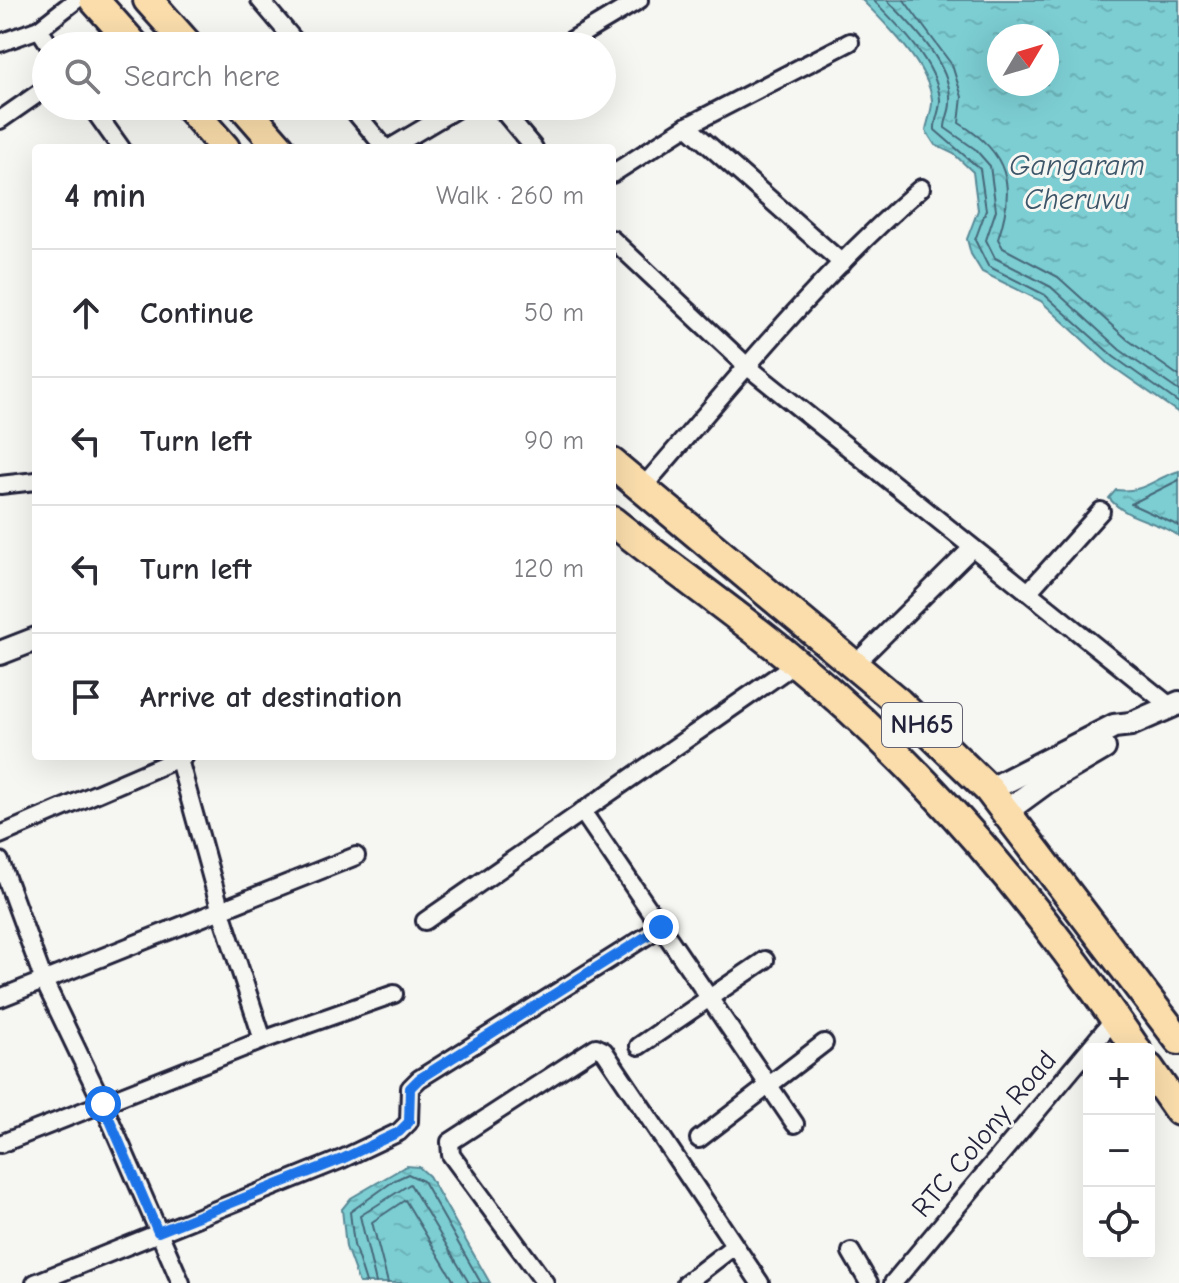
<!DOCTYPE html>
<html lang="en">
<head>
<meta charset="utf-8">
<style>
  body { margin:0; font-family:"Comic Neue",sans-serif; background:#f7f7f7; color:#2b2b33 }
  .controls { position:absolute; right:24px; bottom:24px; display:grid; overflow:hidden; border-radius:8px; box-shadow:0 8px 32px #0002 }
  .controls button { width:72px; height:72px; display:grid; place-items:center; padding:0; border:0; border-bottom:2px solid #e1e1e2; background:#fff; color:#2b2b33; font:40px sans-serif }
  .compass { position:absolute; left:987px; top:24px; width:72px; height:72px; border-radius:50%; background:#fff; box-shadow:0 8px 32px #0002; rotate:52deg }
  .stop { position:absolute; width:24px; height:24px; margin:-18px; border:6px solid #1a73e8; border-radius:50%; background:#fff }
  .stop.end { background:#1a73e8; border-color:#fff; box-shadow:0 2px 8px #0008 }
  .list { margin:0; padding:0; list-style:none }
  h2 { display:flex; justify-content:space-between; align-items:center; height:104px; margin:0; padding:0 32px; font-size:34px }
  h2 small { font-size:26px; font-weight:400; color:#7c7c81 }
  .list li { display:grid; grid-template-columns:52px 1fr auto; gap:24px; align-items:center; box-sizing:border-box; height:128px; padding:0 32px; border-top:2px solid #e1e1e2 }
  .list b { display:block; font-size:30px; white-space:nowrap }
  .list em { font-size:26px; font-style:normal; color:#7c7c81 }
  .icon { flex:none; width:44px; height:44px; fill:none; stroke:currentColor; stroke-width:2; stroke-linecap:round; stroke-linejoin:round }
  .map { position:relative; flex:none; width:1179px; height:1283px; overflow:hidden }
  .search { position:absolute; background:#fff; box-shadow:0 8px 32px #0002; left:32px; top:32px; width:584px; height:88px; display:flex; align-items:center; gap:20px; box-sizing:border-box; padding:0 28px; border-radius:44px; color:#7c7c81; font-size:30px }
  .panel { position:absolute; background:#fff; box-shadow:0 8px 32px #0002; left:32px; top:144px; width:584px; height:616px; border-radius:8px }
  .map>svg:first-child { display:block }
  .water { fill:url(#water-ripples); stroke:#588996; stroke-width:2; fill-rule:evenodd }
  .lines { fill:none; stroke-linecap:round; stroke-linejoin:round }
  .shore { stroke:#466778; stroke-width:2 }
  .street-casing { stroke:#22223b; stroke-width:22 }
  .secondary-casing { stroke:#22223b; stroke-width:28 }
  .highway-casing { stroke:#22223b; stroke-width:34 }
  .street { stroke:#f6f6f2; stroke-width:16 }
  .secondary { stroke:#f6f6f2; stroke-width:22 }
  .highway { stroke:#faddab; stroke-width:28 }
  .route { stroke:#1a73e8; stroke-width:10 }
  .labels { text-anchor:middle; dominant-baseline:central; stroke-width:6; stroke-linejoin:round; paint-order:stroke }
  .shield { fill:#f6f6f2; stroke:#626272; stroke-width:2 }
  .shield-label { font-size:26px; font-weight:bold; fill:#22223b }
  .street-label { font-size:28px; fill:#22223b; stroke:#f6f6f2 }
  .water-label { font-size:30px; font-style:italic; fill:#3d5669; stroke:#f6f6f2 }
</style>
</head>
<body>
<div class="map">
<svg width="1179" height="1283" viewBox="0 0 1179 1283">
  <defs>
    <pattern id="water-ripples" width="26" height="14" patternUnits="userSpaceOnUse" patternTransform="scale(2)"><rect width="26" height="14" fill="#7cced3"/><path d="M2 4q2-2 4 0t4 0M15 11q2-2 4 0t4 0" fill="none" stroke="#6bb1b6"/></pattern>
  </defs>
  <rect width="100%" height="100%" fill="#f6f6f2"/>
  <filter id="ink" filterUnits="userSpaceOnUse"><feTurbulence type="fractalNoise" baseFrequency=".0125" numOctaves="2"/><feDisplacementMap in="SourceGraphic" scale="16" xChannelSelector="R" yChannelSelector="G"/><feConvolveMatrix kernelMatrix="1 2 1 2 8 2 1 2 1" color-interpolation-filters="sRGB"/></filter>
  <g filter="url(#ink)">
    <g class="water">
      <path d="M862,0H1179V413L1109,364L1041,301L982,272L971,254L967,239L978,210L973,172L954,154L935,145L926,131C927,121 933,109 932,100C929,66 885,23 862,0ZM999,36H1047V84H999Z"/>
      <path d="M1179,471V536C1156,520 1127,520 1109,498L1116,490C1145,493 1152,479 1179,471Z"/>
      <path d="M406,1166L419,1167L429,1176L490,1283H359L346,1247L342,1209L351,1198Z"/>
    </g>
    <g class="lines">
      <g class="shore">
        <path d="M873,0C898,25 936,62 940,99C941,109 934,120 935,130L980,169L986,210L975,240L988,266L1045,295L1114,357L1179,403"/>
        <path d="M887,0C911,24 953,66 950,103C950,112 945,119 945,128L975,149L990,166L996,210L986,240L995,258L1051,287L1120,350L1179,391"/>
        <path d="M904,0L952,65L962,97L959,123C1009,153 1016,186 998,239L1003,248L1058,277L1128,340L1179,376"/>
        <path d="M1179,480L1131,504L1179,526"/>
        <path d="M366,1283L354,1245L350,1212L395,1180L408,1174L423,1181L481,1283"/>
        <path d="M376,1283L360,1216L410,1184L469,1283"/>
        <path d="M388,1283L372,1222L405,1200L455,1283"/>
      </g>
      <defs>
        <g id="street">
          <path d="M260,0L299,46"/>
          <path d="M0,43L39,29"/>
          <path d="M50,46L39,29L76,0"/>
          <path d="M562,46L639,0"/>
          <path d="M91,106L121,148"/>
          <path d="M350,106L385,148"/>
          <path d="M499,106L534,148"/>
          <path d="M0,120L46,88"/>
          <path d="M687,126L842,263"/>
          <path d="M390,148L461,106"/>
          <path d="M612,174L687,126L850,42"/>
          <path d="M612,239L748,367L1170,706"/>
          <path d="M0,485L36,481"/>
          <path d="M643,487C732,385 818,276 921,188"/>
          <path d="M1029,591L1101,511"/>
          <path d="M855,664L971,549"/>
          <path d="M178,756L220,908L263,1040"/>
          <path d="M582,811L795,1124"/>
          <path d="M0,835L184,756"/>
          <path d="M0,861L44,981L103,1104L181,1283"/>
          <path d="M425,921L796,663"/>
          <path d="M0,998L356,856"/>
          <path d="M639,1046L765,960"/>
          <path d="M699,1139L824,1043"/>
          <path d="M0,1144L263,1040L394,994"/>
          <path d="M851,1252L869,1283"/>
          <path d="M35,1283L342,1159L399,1132L409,1122L410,1088L419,1079L661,927"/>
          <path d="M545,1283L451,1155L450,1142L596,1047L604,1051L760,1283"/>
          <path d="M686,1283L734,1246"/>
          <path d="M893,1283L1115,1018"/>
        </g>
        <g id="secondary">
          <path d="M0,653L36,639"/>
          <path d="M989,790L1114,726L1131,724L1179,703"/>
          <path d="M1005,812L1046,782L1104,748"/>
        </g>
        <g id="highway">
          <path d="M94,0L135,46"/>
          <path d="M148,0L189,46"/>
          <path d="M188,106L225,148"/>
          <path d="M243,106L280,148"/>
          <path d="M612,463L898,702L989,790L1179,1040"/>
          <path d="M612,521C672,569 736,613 795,662C929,772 1039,906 1136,1049"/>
          <path d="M1149,1068L1179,1111"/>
        </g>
      </defs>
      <use href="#street" class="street-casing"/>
      <use href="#secondary" class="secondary-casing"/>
      <use href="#highway" class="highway-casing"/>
      <use href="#street" class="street"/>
      <use href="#secondary" class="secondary"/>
      <use href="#highway" class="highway"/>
    </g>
  </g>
  <g class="lines" filter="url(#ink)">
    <path class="route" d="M103,1104L158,1232L342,1159L399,1132L409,1122L410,1088L419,1079L661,927"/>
  </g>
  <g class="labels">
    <rect class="shield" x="882" y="703" width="80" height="44" rx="6"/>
    <g class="shield-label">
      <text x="922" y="725">NH65</text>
    </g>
    <g class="street-label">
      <text transform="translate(984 1134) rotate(-50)">RTC Colony Road</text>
    </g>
    <g class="water-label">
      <text x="1077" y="165">Gangaram<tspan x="1077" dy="34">Cheruvu</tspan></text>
    </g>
  </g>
</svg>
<div class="controls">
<button>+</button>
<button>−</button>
<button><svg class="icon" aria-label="locate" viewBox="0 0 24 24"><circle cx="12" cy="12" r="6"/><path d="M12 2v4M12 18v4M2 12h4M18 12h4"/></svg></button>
</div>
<svg class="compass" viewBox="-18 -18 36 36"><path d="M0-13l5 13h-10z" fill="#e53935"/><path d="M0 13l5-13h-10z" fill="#7c7c81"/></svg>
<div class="stop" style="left:103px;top:1104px"></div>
<div class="stop end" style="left:661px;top:927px"></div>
<div class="search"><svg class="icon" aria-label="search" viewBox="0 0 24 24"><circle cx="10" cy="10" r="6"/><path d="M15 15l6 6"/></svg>Search here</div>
<section class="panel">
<h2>4 min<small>Walk · 260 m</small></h2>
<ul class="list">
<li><svg class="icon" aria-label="ahead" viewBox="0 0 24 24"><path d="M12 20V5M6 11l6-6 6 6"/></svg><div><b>Continue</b></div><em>50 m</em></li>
<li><svg class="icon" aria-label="left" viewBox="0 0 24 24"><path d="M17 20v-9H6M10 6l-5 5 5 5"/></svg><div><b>Turn left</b></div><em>90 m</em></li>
<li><svg class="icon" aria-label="left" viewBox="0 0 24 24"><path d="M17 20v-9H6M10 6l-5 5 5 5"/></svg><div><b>Turn left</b></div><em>120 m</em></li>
<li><svg class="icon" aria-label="arrive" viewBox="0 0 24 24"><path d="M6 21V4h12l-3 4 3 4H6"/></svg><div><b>Arrive at destination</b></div></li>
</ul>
</section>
</div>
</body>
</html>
